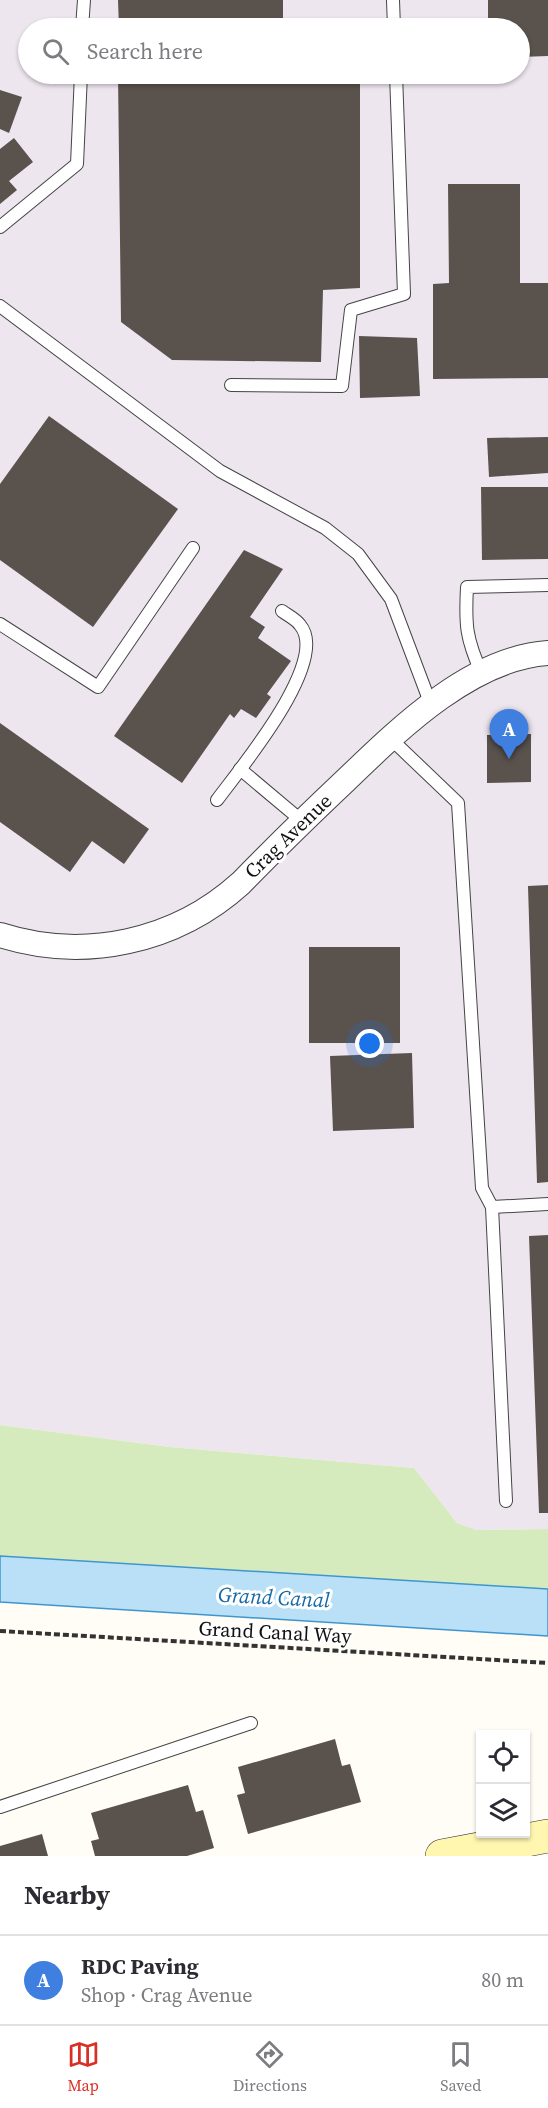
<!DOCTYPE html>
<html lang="en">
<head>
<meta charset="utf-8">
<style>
  body { margin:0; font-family:"Source Serif 4",serif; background:#f7f7f7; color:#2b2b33 }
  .controls { position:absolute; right:18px; bottom:18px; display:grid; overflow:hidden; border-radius:0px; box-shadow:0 2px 4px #0004 }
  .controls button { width:54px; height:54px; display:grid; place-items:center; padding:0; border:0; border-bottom:2px solid #e1e1e2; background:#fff; color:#2b2b33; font:30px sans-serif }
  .you { position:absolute; left:370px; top:1044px; width:21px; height:21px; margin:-15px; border:4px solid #fff; border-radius:50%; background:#1a73e8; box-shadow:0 0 0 9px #1a73e833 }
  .badge { display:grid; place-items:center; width:39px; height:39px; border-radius:50%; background:#d93025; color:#fff; font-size:20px; font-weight:700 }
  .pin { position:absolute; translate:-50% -50px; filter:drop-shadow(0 2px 3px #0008) }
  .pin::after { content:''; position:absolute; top:32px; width:21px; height:18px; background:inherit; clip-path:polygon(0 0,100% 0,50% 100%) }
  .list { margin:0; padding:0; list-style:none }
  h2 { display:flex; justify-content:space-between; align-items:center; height:78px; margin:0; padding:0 24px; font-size:26px }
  h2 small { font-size:20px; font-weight:400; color:#7c7c81 }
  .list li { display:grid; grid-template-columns:39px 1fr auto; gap:18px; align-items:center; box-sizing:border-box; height:90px; padding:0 24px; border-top:2px solid #e1e1e2 }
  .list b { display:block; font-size:22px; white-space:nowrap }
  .list p { margin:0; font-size:20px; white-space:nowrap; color:#7c7c81 }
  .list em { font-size:20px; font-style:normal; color:#7c7c81 }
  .icon { flex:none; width:33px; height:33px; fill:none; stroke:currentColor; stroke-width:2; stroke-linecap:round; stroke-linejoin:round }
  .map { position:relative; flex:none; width:548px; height:1856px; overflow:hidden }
  .search { position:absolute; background:#fff; box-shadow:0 2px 4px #0004; left:18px; right:18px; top:18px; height:66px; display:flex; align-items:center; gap:15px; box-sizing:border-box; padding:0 21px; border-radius:33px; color:#7c7c81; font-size:22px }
  .sheet { height:168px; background:#fff }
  nav { display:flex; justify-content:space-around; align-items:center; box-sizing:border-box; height:84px; border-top:2px solid #e1e1e2; background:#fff; font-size:16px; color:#7c7c81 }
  nav a { display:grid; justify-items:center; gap:3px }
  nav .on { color:#d93025 }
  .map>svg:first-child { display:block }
  .industrial { fill:#eee6ef; fill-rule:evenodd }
  .green { fill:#d5ebbd }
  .water { fill:#b9e0f7; stroke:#3f96cf; stroke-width:1.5 }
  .building { fill:#5a524d }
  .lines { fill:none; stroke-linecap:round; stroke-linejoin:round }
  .service-casing { stroke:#444; stroke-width:14 }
  .minor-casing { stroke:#444; stroke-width:26 }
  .secondary-casing { stroke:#333; stroke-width:34 }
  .path { stroke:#333; stroke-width:4; stroke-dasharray:6 3; stroke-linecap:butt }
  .service { stroke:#fff; stroke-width:12 }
  .minor { stroke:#fff; stroke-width:24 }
  .secondary { stroke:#fff6b0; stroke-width:33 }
  .labels { text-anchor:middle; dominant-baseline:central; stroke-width:6; stroke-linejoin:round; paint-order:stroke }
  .street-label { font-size:20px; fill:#111; stroke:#fff }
  .water-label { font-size:21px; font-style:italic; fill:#1768a6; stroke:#fff }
</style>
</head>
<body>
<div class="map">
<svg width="548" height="1856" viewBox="0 0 548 1856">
  <rect width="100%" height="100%" fill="#fffdf5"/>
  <path class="industrial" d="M0,0H548V1529L475,1530L457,1523L414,1468L170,1447L0,1425ZM28,28H520V74H28Z"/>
  <path class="green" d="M0,1425L170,1447L414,1468L457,1523L476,1530L548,1529V1589L0,1556Z"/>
  <path class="water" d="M0,1556L548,1589V1636L0,1602Z"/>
  <g class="building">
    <path d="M118,0H283V28H119Z"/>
    <path d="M488,0H548V56L520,57V28H488Z"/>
    <path d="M118,74H360V288L323,290L321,362L172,360L121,322Z"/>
    <path d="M0,90L22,97L9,133L0,129Z"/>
    <path d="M14,138L33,162L9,181L17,190L0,204V149Z"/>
    <path d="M448,184H520V283H548V378L433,379V284L449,283Z"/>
    <path d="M359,336L417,338L420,396L360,398Z"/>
    <path d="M49,416L178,509L93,627L0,560V484Z"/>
    <path d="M548,437V473L489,477L487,438Z"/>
    <path d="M481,487H548V559L482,560Z"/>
    <path d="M244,550L283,569L250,617L265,627L258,638L291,661L267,694L271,697L256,718L241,709L234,718L230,714L182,783L114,736Z"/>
    <path d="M0,723L149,829L124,864L92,841L70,872L0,822Z"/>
    <path d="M531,734V782L487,783V735Z"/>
    <path d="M548,885V1182L537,1183L528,886Z"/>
    <rect x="309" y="947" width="91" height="96"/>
    <path d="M412,1053L414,1128L333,1131L330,1056Z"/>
    <path d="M548,1235V1513H539L529,1236Z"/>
    <path d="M335,1739L342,1766L350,1764L361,1802L248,1834L237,1795L245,1793L238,1767Z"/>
    <path d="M188,1785L196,1812L203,1810L214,1848L187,1856H95L91,1841L99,1839L91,1813Z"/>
    <path d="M42,1834L48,1856H0V1846Z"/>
  </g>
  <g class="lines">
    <defs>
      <g id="service">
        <path d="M393,0L394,28"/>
        <path d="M82,28L84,0"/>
        <path d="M0,227L77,164L81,74"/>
        <path d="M0,306L220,471L325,528L358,554L391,599L431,705"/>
        <path d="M231,385L342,386L351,310L404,294L396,74"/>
        <path d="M0,624L98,687L193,548"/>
        <path d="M482,674C466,639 465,625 467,587L548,585"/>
        <path d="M390,738L458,803L482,1188L492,1207L506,1501"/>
        <path d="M240,769L302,821"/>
        <path d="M217,800C239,770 331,661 300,625C296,619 287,615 282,611"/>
        <path d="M492,1207L548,1204"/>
        <path d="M0,1807L251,1723"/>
      </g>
      <path id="minor" d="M0,935C84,962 176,942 241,883C275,848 310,814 346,780C399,729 471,658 548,653"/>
      <path id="secondary" d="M442,1856L548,1836"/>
    </defs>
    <use href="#service" class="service-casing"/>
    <use href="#minor" class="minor-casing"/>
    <use href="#secondary" class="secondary-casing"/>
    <path class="path" d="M0,1631L548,1663"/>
    <use href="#service" class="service"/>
    <use href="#minor" class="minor"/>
    <use href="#secondary" class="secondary"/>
  </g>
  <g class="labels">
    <g class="street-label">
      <text transform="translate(288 836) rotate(-44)">Crag Avenue</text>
      <text transform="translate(275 1632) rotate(3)">Grand Canal Way</text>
    </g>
    <g class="water-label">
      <text transform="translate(274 1597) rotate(3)">Grand Canal</text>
    </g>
  </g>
</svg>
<div class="controls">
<button><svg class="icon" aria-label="locate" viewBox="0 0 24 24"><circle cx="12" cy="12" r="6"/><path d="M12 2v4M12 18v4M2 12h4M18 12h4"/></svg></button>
<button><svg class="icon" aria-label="layers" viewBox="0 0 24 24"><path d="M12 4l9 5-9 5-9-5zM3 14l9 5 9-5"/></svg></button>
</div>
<div class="you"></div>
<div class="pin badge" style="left:509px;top:759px;background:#3f7fe0">A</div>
<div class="search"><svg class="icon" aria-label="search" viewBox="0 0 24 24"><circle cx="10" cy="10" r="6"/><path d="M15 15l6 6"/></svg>Search here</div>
</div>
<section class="sheet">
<h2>Nearby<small></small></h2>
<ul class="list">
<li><span class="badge" style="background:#3f7fe0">A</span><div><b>RDC Paving</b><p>Shop · Crag Avenue</p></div><em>80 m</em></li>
</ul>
</section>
<nav>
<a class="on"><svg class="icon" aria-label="map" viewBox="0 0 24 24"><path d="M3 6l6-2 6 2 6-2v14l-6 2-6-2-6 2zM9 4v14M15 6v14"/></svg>Map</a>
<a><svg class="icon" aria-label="directions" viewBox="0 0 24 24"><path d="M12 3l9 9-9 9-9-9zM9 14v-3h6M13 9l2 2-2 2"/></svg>Directions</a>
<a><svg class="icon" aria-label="saved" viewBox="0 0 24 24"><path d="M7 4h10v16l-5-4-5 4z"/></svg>Saved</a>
</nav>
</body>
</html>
